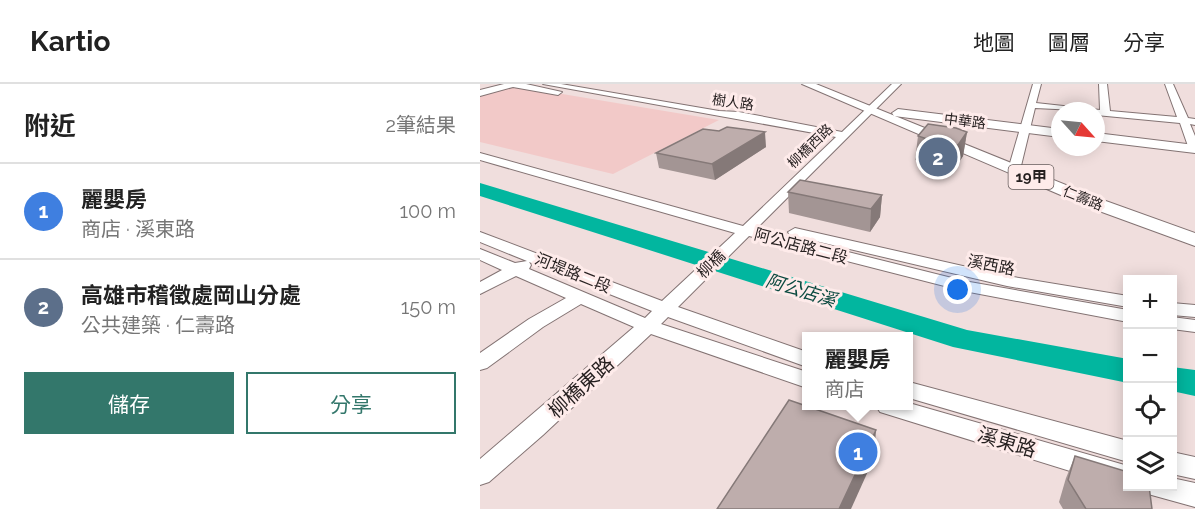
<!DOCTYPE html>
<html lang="zh-TW">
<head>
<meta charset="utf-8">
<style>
  body { margin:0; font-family:Raleway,"Noto Sans TC",sans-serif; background:#f2f2f2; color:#222 }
  .controls { position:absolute; right:18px; bottom:18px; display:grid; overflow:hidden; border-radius:0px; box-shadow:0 3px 15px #0003 }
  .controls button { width:54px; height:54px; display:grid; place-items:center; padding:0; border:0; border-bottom:2px solid #e0e0e0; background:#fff; color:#222; font:30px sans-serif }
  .compass { position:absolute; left:571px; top:18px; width:54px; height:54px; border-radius:50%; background:#fff; box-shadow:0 3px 15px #0003; rotate:117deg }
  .you { position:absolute; left:478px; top:206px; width:21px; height:21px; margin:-15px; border:4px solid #fff; border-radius:50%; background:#1a73e8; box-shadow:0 0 0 9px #1a73e833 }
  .badge { display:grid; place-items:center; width:39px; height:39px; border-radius:50%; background:#33776b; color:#fff; font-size:20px; font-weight:700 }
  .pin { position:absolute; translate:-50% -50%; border:3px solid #fff; box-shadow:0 2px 6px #0006 }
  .popup { position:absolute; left:322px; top:248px; width:111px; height:78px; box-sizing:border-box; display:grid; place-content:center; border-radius:0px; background:#fff; filter:drop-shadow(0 2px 4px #0005); font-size:20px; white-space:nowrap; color:#767676 }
  .popup b { font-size:22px; color:#222 }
  .popup::after { content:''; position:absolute; left:50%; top:100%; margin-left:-12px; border:12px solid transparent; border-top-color:#fff }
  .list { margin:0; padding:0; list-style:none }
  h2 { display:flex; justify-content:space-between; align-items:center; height:78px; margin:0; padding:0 24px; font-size:26px }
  h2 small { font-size:20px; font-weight:400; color:#767676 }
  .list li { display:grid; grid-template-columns:39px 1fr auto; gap:18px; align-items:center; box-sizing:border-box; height:96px; padding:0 24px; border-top:2px solid #e0e0e0 }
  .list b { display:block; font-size:22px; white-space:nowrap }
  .list p { margin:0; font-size:20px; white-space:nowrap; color:#767676 }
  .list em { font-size:20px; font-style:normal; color:#767676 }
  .actions { display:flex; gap:12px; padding:18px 24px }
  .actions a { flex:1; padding:14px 0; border:2px solid #33776b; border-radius:0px; text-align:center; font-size:21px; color:#33776b }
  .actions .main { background:#33776b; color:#fff }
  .icon { flex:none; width:33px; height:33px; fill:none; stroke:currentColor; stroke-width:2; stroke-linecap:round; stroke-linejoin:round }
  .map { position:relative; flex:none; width:715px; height:425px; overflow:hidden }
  header { display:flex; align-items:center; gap:36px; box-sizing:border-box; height:84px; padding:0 30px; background:#fff; border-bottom:2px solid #e0e0e0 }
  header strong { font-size:28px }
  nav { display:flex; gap:33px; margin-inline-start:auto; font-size:21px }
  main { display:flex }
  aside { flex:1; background:#fff }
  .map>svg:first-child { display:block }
  .green { fill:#f2c9c8 }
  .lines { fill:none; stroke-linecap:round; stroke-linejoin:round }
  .river { fill:#02b69f; fill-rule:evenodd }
  .minor-casing { stroke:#837373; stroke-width:2 }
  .major-casing { stroke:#837373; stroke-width:2 }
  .minor { fill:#fff; fill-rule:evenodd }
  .major { fill:#fff; fill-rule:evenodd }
  .wall { fill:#a39594 }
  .shaded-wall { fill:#857978 }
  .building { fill:#beadac; stroke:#857978; stroke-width:1.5 }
  .labels { text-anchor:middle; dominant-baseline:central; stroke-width:6; stroke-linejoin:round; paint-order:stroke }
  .far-street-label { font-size:14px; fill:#251f1f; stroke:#feebea }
  .shield { fill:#feebea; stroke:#665c5c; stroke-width:1.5 }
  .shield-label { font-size:15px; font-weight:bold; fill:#251f1f }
  .street-label { font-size:16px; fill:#251f1f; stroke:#feebea }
  .water-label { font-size:18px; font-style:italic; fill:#0b4a40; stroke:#feebea }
  .near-street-label { font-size:20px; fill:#251f1f; stroke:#feebea }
</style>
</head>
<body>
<header>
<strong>Kartio</strong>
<nav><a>地圖</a><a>圖層</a><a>分享</a></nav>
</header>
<main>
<aside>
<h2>附近<small>2筆結果</small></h2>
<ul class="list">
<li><span class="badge" style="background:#3f7fe0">1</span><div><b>麗嬰房</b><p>商店 · 溪東路</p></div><em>100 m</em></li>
<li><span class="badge" style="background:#5c6f8a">2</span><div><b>高雄市稽徵處岡山分處</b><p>公共建築 · 仁壽路</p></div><em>150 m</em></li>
</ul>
<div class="actions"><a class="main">儲存</a><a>分享</a></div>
</aside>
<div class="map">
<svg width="715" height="425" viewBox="0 0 715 425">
  <rect width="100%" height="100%" fill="#f0dedd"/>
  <path class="green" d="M34,2L239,36L133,90L0,58V11Z"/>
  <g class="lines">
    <g class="river">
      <path d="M0,99L487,246L648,275V299L473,263L0,112Z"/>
      <path d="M692,283L715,286V312L692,307Z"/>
    </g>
    <defs>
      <g id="minor">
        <path d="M24,0H46L82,8L78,11L33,3L0,12V6Z"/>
        <path d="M63,0H81L239,27L259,28L362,48L412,0H421L276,145L484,197L648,226V238L484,207L269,152L198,223L327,268V283L188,233L181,240L327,288V304L171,250L63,351L9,398L0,401V375L154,243L101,220L63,243L7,284L0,286V269L49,235L86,214L36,192L0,210V198L22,186L0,176V165L35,179L47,177L0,158V148L182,217L255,149L0,76V69L263,142L356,53ZM49,178L172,227L165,234L49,185L51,181Z"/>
        <path d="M553,0H561L556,19L620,26L619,0H627L630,27L697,33L685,0H693L708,34L715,35V41L710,40L715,52V68L709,65L700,39L616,31V27L555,24L540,86L534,90L530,89L528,86Z"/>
        <path d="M315,144L527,192L648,212V223L527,202L310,151L308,148Z"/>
        <path d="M692,219L715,221V233L692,231Z"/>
        <path d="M692,233L715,236V248L692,245Z"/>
        <path d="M429,298L648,357V378L429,314Z"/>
        <path d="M429,319L648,382V402H656L648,405L400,328L396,322H429Z"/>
        <path d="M692,368L715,373V395L692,390Z"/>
        <path d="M692,394L715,399V423L668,410L664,402H692Z"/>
      </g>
      <g id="major">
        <path d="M322,0H336L623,116L715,149V162L611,124Z"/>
        <path d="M418,25L580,45V53L414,32L412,29Z"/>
        <path d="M616,49L715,61V69L616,57Z"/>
      </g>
    </defs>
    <use href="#minor" class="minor-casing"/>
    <use href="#major" class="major-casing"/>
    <use href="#minor" class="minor"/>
    <use href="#major" class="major"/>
  </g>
  <g class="wall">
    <path d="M487,48L483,72L474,86L446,82V80L435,76L438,52Z"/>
    <path d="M286,63L235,96L179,84L176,69Z"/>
    <path d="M308,108L402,111L400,133L390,148L309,129Z"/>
    <path d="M595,372L672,425H583L579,418L586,394Z"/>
  </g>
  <g class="shaded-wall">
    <path d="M285,48L286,63L235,96L232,80Z"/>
    <path d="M487,48L483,72L474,86L478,61Z"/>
    <path d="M402,111L400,133L390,148L391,125Z"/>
    <path d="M396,346L394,374L371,425H359Z"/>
  </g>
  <g class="building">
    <path d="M448,40L476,44L487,48L478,61L448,57L450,56L438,52Z"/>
    <path d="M247,43L285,48L232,80L176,69L223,45L239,47Z"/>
    <path d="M320,96L402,111L391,125L308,108Z"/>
    <path d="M309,316L396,346L359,425H237Z"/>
    <path d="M595,372L648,388V402H669L672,425H606L588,396Z"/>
  </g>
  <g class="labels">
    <g class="far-street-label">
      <text transform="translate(253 18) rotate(8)">樹人路</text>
      <text transform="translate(485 37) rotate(7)">中華路</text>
      <text transform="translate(330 62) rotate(-44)">柳橋西路</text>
      <text transform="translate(603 114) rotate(22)">仁壽路</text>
    </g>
    <rect class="shield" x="528.5" y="81" width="45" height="24" rx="4.5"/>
    <g class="shield-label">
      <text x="551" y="93">19甲</text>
    </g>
    <g class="street-label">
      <text transform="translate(321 162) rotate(15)">阿公店路二段</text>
      <text transform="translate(231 180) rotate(-45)">柳橋</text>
      <text transform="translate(511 181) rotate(11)">溪西路</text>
      <text transform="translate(93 189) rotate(22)">河堤路二段</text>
    </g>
    <g class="water-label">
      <text transform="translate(321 206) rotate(17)">阿公店溪</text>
    </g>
    <g class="near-street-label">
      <text transform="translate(101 303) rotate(-42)">柳橋東路</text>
      <text transform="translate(527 358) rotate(17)">溪東路</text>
    </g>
  </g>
</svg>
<div class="controls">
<button>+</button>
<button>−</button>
<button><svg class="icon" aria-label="locate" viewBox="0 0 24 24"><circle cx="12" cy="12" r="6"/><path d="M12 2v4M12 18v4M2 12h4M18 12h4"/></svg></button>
<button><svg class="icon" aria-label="layers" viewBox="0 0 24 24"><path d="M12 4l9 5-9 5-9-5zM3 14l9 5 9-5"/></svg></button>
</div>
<svg class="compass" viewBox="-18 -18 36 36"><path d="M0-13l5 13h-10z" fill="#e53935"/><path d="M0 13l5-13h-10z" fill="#767676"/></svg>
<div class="you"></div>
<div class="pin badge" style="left:378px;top:368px;background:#3f7fe0">1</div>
<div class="popup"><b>麗嬰房</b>商店</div>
<div class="pin badge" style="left:458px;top:73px;background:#5c6f8a">2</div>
</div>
</main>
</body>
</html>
